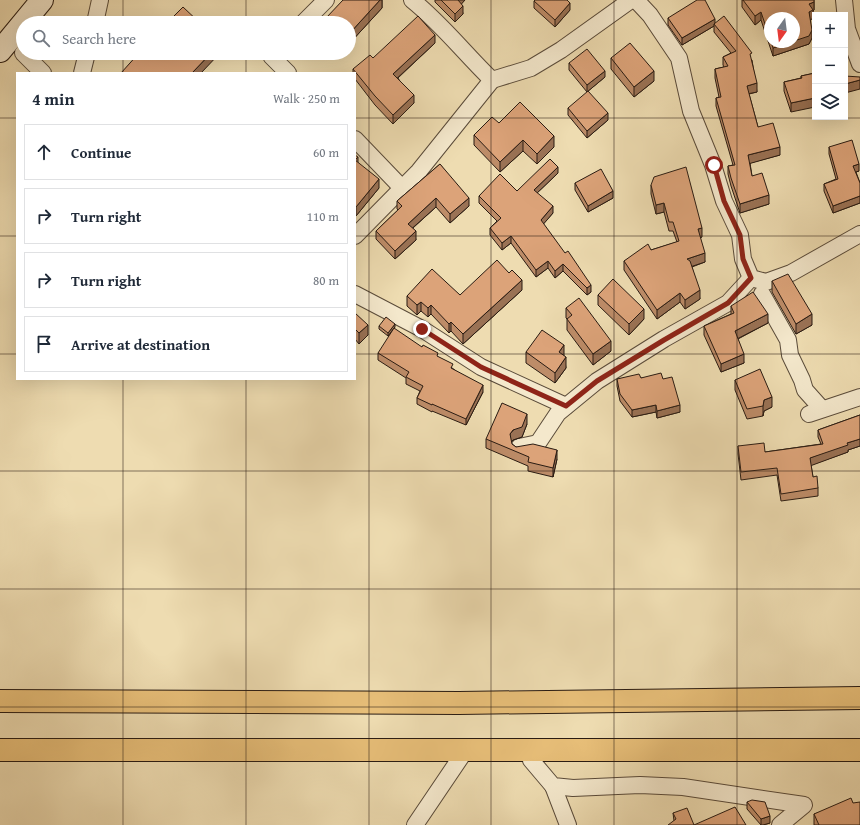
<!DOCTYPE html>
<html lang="en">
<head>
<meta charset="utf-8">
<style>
  body { margin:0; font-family:"Gentium Book Plus",serif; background:#f6f6f7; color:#1f2937 }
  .controls { position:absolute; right:12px; top:12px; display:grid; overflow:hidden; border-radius:0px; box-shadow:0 4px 16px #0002 }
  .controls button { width:36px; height:36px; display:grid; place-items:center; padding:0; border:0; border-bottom:1px solid #e0e1e3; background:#fff; color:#1f2937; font:20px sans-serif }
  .compass { position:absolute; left:764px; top:12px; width:36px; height:36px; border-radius:50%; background:#fff; box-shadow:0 4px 16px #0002; rotate:194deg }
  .stop { position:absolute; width:12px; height:12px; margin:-9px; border:3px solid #8f2418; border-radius:50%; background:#fff }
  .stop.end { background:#8f2418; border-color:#fff; box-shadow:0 1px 4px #0008 }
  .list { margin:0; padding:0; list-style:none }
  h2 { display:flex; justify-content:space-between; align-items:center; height:52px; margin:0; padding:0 16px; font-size:17px }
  h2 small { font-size:13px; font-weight:400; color:#747a83 }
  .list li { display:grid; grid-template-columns:26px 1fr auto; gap:12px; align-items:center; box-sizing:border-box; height:56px; margin:0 8px 8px; padding:0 8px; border:1px solid #e0e1e3; border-radius:0px }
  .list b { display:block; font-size:15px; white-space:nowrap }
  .list em { font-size:13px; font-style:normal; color:#747a83 }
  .icon { flex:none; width:22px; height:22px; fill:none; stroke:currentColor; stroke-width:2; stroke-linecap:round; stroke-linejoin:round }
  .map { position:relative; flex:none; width:860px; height:825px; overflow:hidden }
  .search { position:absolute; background:#fff; box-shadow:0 4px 16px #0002; left:16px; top:16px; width:340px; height:44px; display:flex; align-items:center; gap:10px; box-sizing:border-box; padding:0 14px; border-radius:22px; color:#747a83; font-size:15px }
  .panel { position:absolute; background:#fff; box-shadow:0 4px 16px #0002; left:16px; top:72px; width:340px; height:308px; border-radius:0px }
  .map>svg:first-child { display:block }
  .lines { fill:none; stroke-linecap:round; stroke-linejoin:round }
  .street-casing { stroke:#5a4b3a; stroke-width:18 }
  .secondary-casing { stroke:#291b12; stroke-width:24 }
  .highway-casing { stroke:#291b12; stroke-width:24 }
  .street { stroke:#f4e8cc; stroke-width:16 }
  .secondary { stroke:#f4e8cc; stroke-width:22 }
  .highway { stroke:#e7be78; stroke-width:22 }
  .wall { fill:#bd8c68; stroke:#291b12; fill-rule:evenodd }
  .shaded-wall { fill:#9a7255; stroke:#291b12 }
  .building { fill:#dca379; stroke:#291b12 }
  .route { stroke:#8f2418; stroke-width:5 }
  .grid { fill:none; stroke:#291b12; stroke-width:1; stroke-opacity:0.55 }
</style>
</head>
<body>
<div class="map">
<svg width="860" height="825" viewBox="0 0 860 825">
  <rect width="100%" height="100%" fill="#eedcb1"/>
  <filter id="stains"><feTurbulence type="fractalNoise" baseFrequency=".005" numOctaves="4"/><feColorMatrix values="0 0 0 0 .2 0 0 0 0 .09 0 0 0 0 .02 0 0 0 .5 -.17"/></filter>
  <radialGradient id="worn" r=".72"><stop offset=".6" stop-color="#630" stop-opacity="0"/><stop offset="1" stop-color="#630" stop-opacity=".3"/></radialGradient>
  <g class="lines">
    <defs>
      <g id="street">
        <path d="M412,0C442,24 465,54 492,80L531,68L561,50L631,0"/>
        <path d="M636,0L650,15L679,58L691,111L713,165L724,201L740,235L743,259L751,278L766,282L791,273L860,234"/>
        <path d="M844,0L847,29L860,64"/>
        <path d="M95,23L100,0"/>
        <path d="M303,23L326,0"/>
        <path d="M23,53L43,73"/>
        <path d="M274,53L271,56L288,73"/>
        <path d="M82,73L87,53"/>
        <path d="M355,139L402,188"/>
        <path d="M355,236L419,171L492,80"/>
        <path d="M355,294L422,329L481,367L566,406"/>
        <path d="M762,294L788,340L790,355L802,380L805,390L822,409"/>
        <path d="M809,414L860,397"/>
        <path d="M519,447L538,443L558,413L597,381L664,339L728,303L751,278"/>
        <path d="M534,749L531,760L553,786L573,788L640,785L683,787L804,805L780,825"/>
        <path d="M553,786L568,825"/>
        <path d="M415,825L465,751"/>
      </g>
      <path id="secondary" d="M0,51L42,0"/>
      <g id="highway">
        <path d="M0,701L459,703L860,698"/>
        <path d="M0,750H860"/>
      </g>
    </defs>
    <use href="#street" class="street-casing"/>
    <use href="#secondary" class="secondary-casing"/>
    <use href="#highway" class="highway-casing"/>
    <use href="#street" class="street"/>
    <use href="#secondary" class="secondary"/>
    <use href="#highway" class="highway"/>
  </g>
  <g class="wall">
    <path d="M382,0V8L349,44V23H326V18Z"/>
    <path d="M435,0H465L461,4L463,14L455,22L435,2Z"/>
    <path d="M742,0H814V10L813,11V18L810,20L812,38L809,44L773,56L761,20L755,25L742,7ZM770,18L794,42H770Z"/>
    <path d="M534,1L570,10L555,27L534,8Z"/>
    <path d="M668,18L715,23L752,60L757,92L749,94L758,127L780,155L750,163L752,176L769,204L740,213L731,186L728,174V166L733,165L716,106V98L719,97L715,78V69L724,67L723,65V57L731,53L714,32V26L682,45L668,25Z"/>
    <path d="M435,43L398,78L414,103L393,124L375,105L355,79V73H353V69L373,58Z"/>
    <path d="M611,58L654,81L634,97L611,69Z"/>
    <path d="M569,63L605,77L587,92L569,70Z"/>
    <path d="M815,73L791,112L784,91V82L801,78V76Z"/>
    <path d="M568,108L608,120L587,138L568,115Z"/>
    <path d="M499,123L554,147L537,164L523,151L500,172L474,145V135Z"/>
    <path d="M829,147L859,171L856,172L860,183V203L833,213L824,191V184L836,179L829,154Z"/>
    <path d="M355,155L358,163L379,188L356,216L355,215Z"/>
    <path d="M440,164L469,206L450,223L436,207L413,228L416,240L395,259L376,239V231L398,210L397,209V201Z"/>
    <path d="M558,173L537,193L553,213L543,224L591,292L587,295L563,271L555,278L548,268L536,277L511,243L502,250L490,235V228L497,221L479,203V196L517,191Z"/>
    <path d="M575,183L613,198L588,212L575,190Z"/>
    <path d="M651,185L702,237L700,238L705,262L692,267L700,299L685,309L680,302L657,319L624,270V261L651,250L677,242L673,231H669L664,212L656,214L651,194Z"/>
    <path d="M772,281L812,325L796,334L772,292Z"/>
    <path d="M522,290L463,344L451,331L449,333L431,314L428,317L421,311L417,315L407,306V296L460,295Z"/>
    <path d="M598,295L644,319L629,335L598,305Z"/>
    <path d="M731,306L768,323L738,339L744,363L721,372L704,335V326L731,314Z"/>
    <path d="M566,308L611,351L593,365L567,330V319L566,318Z"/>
    <path d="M355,313L368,335L359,344L355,339Z"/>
    <path d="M379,326L395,327L388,336L379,329Z"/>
    <path d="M526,352L564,356L566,368L555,383L526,363Z"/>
    <path d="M378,353L438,357L483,392L466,425L432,411V412L417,404V398L420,391L406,384V378L378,360Z"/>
    <path d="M641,378L663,379L680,412L657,418L656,412L632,417L620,401L617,386V379Z"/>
    <path d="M735,380L772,407L764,411L763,416L747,419L735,390Z"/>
    <path d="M860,415V446L848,450V452L811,465L813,477L818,488V496L781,501L777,475L741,480L738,454V446L765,452L821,444L818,437V430Z"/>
    <path d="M527,424L522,437L513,440L511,442L512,444L516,447L557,459L553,477L528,471V466L486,448V439Z"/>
    <path d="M747,802L770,823L763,825H761L747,809Z"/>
    <path d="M853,803L860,825H814V814Z"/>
    <path d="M673,813L694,825L674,821Z"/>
  </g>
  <g class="shaded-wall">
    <path d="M380,0H382V8L349,44V34Z"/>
    <path d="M458,0H465L458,8Z"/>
    <path d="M814,2V10L813,11V18L809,21V4Z"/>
    <path d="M570,3V10L555,27V20Z"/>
    <path d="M463,6V14L455,22V14Z"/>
    <path d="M761,12V20L755,25V16Z"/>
    <path d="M715,19V25L714,24V26L682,45V38Z"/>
    <path d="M812,30V38L809,44L773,56V48L791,42H794V41Z"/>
    <path d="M435,35V43L393,82V74Z"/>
    <path d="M211,53H220L201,73H192Z"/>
    <path d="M605,71V77L587,92V85Z"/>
    <path d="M654,71V81L634,97V87Z"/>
    <path d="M860,80V89L845,93V84Z"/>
    <path d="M757,83V92L747,94V86Z"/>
    <path d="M414,95V103L393,124V115Z"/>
    <path d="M815,98V107L791,112V103Z"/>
    <path d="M608,113V120L587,138V131Z"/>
    <path d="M554,136V147L537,164V154Z"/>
    <path d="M523,140V151L500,172V162Z"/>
    <path d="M780,147V155L748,164V155Z"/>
    <path d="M358,157V166L355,160Z"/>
    <path d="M859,164V171L853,173V166Z"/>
    <path d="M558,167V173L534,196V190Z"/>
    <path d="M379,179V188L356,216V207Z"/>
    <path d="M613,191V198L588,212V206Z"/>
    <path d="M769,195V204L740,213V204Z"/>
    <path d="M860,196V203L833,213V206Z"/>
    <path d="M436,198V207L408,232V224Z"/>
    <path d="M469,198V206L450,223V214Z"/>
    <path d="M664,203V212L656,214V205Z"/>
    <path d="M553,206V213L541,227V220Z"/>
    <path d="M702,228V237L698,238V229Z"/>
    <path d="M416,231V240L395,259V251Z"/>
    <path d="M511,236V243L502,250V243Z"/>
    <path d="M705,253V262L687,268V259Z"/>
    <path d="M548,261V268L536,277V270Z"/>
    <path d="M563,264V271L555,278V271Z"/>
    <path d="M522,280V290L463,344V334Z"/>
    <path d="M591,285V292L587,295V288Z"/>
    <path d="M700,290V299L685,309V300Z"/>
    <path d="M680,293V302L657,319V310Z"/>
    <path d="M421,302V311L417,315V305Z"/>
    <path d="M431,305V314L428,317V308Z"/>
    <path d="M644,309V319L629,335V324Z"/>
    <path d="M768,314V323L735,340V331Z"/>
    <path d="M812,314V325L796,334V324Z"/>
    <path d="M451,322V331L449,333V324Z"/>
    <path d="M395,324V327L388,336V333Z"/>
    <path d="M368,325V335L359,344V333Z"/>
    <path d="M611,341V351L593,365V354Z"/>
    <path d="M564,345V356L559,363V352Z"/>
    <path d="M744,354V363L721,372V364Z"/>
    <path d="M566,357V368L555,383V373Z"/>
    <path d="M483,385V392L466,425V419Z"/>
    <path d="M772,397V407L764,411L763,416V406L764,400Z"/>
    <path d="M656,405V412L632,417V410Z"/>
    <path d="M680,405V412L657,418V411Z"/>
    <path d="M527,414V424L522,437L513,440L510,444V434Z"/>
    <path d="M860,439V446L848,450V452L810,466V458L847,443Z"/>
    <path d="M557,450V459L553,477V468Z"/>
    <path d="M770,816V823L763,825H761V819Z"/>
  </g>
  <g class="building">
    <path d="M343,0H380L349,34V23H331L326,18Z"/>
    <path d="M441,0H458L463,6L455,14Z"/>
    <path d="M535,0H567L570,3L555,20L534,1Z"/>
    <path d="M697,0H705L715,19L682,38L668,18Z"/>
    <path d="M743,0H814V2L809,4L813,10L809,12L812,30L809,36L794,41V18H770V39L761,12L755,16Z"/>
    <path d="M183,7L200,23H167Z"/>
    <path d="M418,16L435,35L393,74L414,95L393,115L375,96L353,69L370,55L373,58Z"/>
    <path d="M724,16L752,53L750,54L757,83L747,86L758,127L773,123L780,147L748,155L752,176L762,173L769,195L740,204L731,178L728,166L735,165L716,98L721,97L715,69L728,66L723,57L736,51L714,24Z"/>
    <path d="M771,42H791L773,48Z"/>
    <path d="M630,43L654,71L634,87L611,58Z"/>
    <path d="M587,49L605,71L587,85L569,63Z"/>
    <path d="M139,53H211L192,73H121Z"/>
    <path d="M815,73V98L791,103L784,82L802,78L801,76Z"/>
    <path d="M845,76L860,77V80L845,84Z"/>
    <path d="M588,91L608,113L587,131L568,108Z"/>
    <path d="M520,102L554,136L537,154L523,140L500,162L474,135L492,117L499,123Z"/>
    <path d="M852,140L859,164L853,166L860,183V196L833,206L824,184L838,179L829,147Z"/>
    <path d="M355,155L358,157L355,160L379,179L356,207L355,206Z"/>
    <path d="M550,159L558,167L534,190L553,206L541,220L565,253L568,251L591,285L587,288L563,264L555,271L548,261L536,270L511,236L502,243L490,228L501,218L479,196L500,174L517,191Z"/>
    <path d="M440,164L469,198L450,214L436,198L408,224L416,231L395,251L376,231L402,206L397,201Z"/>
    <path d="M686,167L702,228L698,229L705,253L687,259L690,261L700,290L685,300L680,293L657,310L624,261L648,244L651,250L679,241L673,222H669L664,203L656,205L651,185L654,177Z"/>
    <path d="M601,169L613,191L588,206L575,183Z"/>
    <path d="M497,260L509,273L512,270L522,280L463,334L451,322L449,324L431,305L428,308L421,302L417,305L407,296L432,269L460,295Z"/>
    <path d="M788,274L812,314L796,324L772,281Z"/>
    <path d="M613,279L644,309L629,324L598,295Z"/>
    <path d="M753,292L768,314L735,331L744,354L721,364L704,326L734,313L731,306Z"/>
    <path d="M579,298L611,341L593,354L567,319L572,315L566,308Z"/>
    <path d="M355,313L368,325L359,333L355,329Z"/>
    <path d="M386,317L395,324L388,333L379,326Z"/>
    <path d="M394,328L422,347L423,345L438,353L437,356L453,364L451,368L483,385L466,419L432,404V405L417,398L423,386L406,377L409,372L378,353Z"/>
    <path d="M542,330L564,345L559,352L566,357L555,373L526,352Z"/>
    <path d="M760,369L772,397L764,400L763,406L747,409L735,380Z"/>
    <path d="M661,373L663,379L672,377L680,405L657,411L656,405L632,410L620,394L617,379L639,374L641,378Z"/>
    <path d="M502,403L527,414L522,427L513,430L510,434L512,444L516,447L533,444L557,450L553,468L528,462L529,457L486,439Z"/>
    <path d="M860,415V439L847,443L848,445L810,458L813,477L817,476L818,488L781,494L777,468L741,472L738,446L764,443L765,452L823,444L818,430Z"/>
    <path d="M851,798L853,803L860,802V825H819L814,814Z"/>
    <path d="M752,800L765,802L770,816L761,819L747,802Z"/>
    <path d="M735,807L746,825H694Z"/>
    <path d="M687,808L694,825H668L676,819L673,813Z"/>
  </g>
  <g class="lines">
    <path class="route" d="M422,329L481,367L566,406L597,381L664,340L728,303L751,278L743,259L740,235L724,201L714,165"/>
  </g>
  <path class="grid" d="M123,0V23M246,0V23M369,0V825M491,0V825M614,0V825M737,0V825M123,53V73M246,53V73M0,118H17M355,118H860M0,236H17M355,236H860M0,354H17M355,354H860M123,379V825M246,379V825M0,471H860M0,589H860M0,707H860"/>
  <rect width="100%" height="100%" filter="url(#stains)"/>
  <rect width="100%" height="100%" fill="url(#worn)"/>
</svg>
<div class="controls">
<button>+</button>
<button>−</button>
<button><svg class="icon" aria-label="layers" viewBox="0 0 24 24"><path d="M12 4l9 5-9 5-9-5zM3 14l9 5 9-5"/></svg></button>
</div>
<svg class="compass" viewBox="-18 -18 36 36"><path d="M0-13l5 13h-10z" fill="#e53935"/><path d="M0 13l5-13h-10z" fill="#747a83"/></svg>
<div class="stop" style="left:714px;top:165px"></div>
<div class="stop end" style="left:422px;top:329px"></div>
<div class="search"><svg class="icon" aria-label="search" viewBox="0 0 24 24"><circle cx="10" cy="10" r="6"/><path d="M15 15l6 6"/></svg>Search here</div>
<section class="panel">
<h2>4 min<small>Walk · 250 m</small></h2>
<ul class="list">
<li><svg class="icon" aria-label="ahead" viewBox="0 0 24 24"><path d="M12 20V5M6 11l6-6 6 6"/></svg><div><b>Continue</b></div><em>60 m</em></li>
<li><svg class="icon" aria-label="right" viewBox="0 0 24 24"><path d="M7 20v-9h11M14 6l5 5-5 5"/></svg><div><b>Turn right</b></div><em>110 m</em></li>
<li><svg class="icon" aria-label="right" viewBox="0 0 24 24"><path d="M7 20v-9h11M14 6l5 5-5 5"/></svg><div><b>Turn right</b></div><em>80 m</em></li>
<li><svg class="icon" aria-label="arrive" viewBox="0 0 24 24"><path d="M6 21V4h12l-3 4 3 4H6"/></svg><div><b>Arrive at destination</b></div></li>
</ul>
</section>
</div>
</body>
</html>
